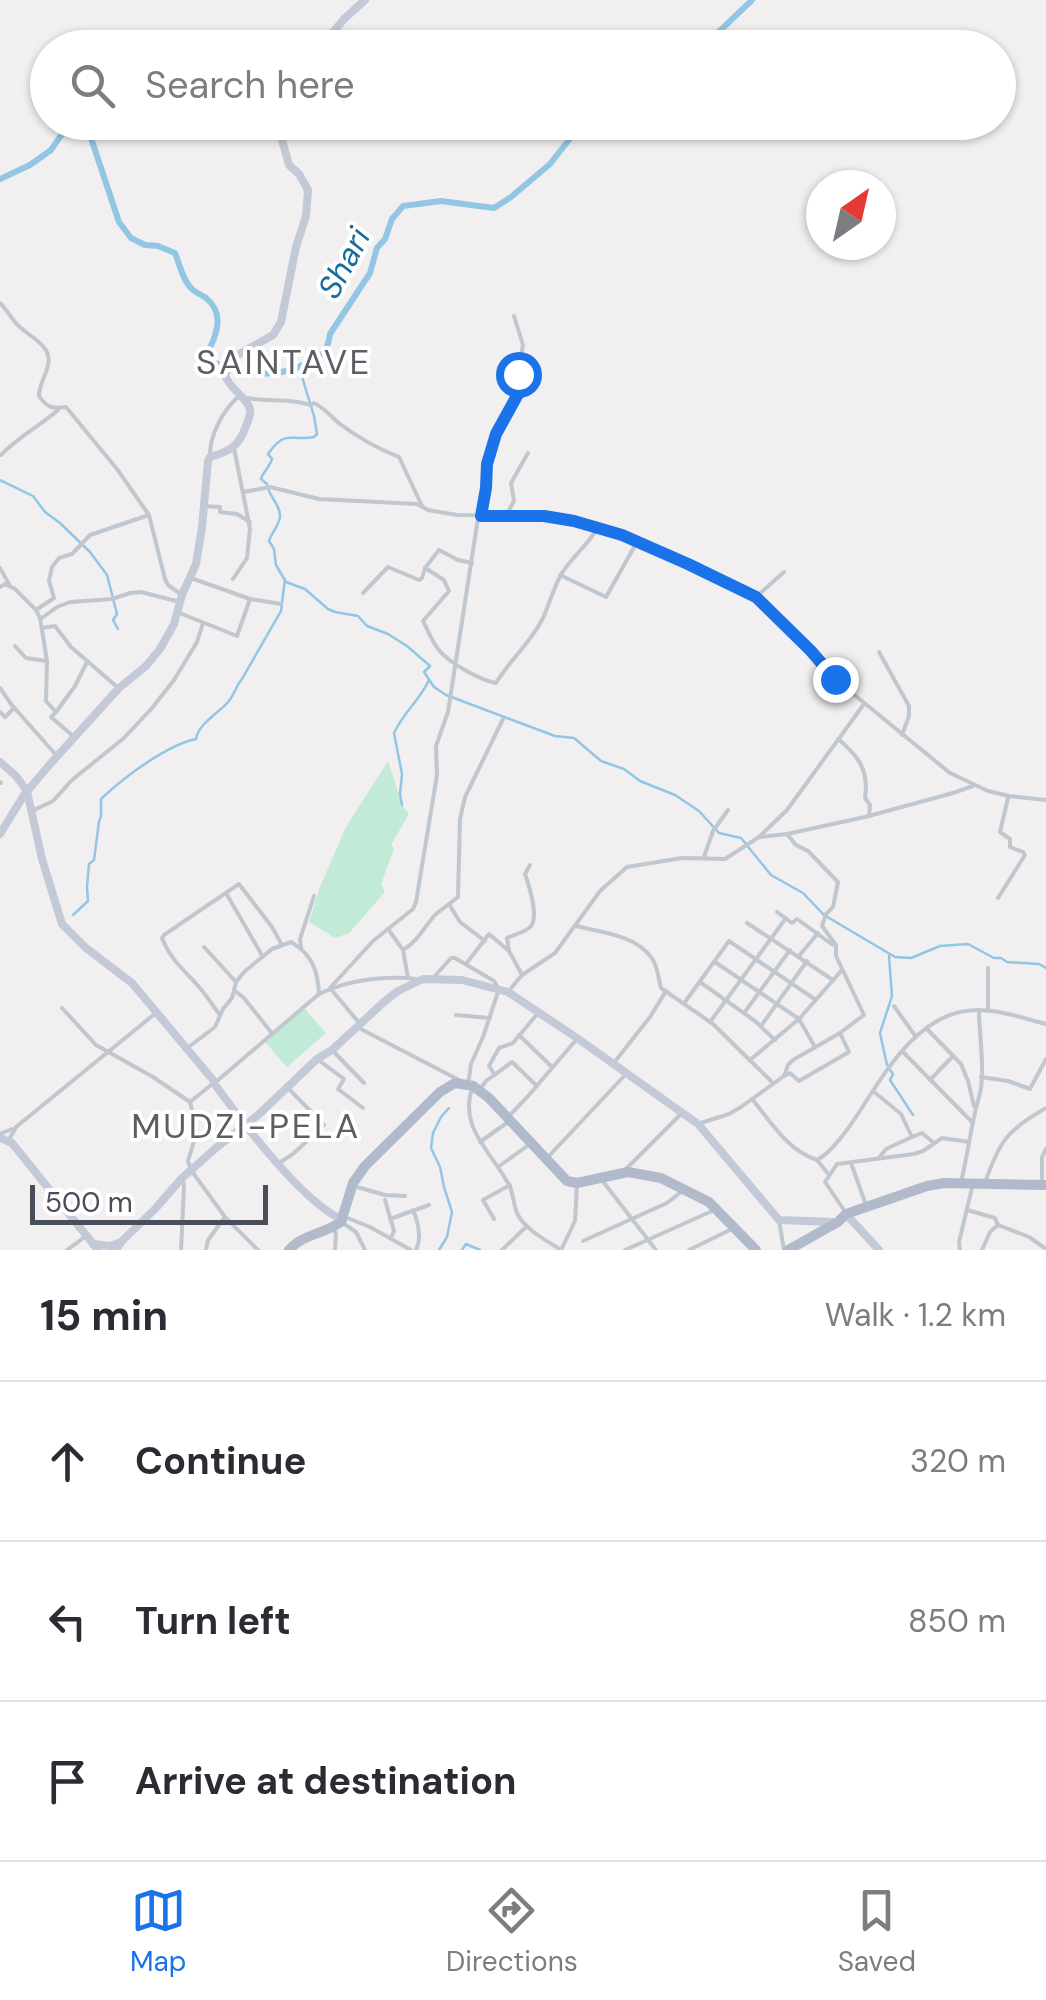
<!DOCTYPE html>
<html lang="en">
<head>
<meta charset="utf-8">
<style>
  body { margin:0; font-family:"DM Sans",sans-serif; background:#f2f2f3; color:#2b2b33 }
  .compass { position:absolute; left:806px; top:170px; width:90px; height:90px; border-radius:50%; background:#fff; box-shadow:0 2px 8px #0004; rotate:34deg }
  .scale { position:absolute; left:30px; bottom:25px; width:238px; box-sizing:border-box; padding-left:10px; border:5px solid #484f5a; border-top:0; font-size:28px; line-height:35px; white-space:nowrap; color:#484f5a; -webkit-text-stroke:8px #fff; paint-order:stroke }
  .stop { position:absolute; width:30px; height:30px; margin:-22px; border:8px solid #1a73e8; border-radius:50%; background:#fff }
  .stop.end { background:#1a73e8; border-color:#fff; box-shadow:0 2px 10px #0008 }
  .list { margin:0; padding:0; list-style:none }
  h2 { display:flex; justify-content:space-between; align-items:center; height:130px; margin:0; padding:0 40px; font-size:42px }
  h2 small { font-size:32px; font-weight:400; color:#7c7c81 }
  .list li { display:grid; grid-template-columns:65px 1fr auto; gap:30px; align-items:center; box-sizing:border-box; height:160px; padding:0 40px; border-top:2px solid #e1e1e2 }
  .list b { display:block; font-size:38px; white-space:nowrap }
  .list em { font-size:32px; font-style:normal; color:#7c7c81 }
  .icon { flex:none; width:55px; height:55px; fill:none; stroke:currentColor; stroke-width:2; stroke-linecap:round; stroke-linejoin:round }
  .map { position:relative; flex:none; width:1046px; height:1250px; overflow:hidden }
  .search { position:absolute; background:#fff; box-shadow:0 2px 8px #0004; left:30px; right:30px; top:30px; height:110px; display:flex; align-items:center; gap:25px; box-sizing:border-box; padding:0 35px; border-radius:55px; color:#7c7c81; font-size:38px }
  .sheet { height:610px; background:#fff }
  nav { display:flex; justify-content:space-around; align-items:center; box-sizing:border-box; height:140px; border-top:2px solid #e1e1e2; background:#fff; font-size:28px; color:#7c7c81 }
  nav a { display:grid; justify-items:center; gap:5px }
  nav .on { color:#1a73e8 }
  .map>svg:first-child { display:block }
  .green { fill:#c1ebd7 }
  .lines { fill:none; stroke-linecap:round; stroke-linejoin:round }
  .stream { stroke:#92c6e4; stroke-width:2.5 }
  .river { stroke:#92c6e4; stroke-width:6 }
  .street { stroke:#c0c7cf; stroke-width:4 }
  .secondary { stroke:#c3c9d6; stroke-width:8 }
  .primary { stroke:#b1bacb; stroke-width:10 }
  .route { stroke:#1a73e8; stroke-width:12 }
  .labels { text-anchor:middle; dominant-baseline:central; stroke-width:8; stroke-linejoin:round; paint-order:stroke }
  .water-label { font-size:32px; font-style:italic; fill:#196d9c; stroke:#fff }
  .quarter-label { font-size:35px; letter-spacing:2.5px; fill:#5c5e63; stroke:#fff }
</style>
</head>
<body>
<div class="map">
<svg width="1046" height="1250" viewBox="0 0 1046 1250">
  <rect width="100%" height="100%" fill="#f1efef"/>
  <g class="green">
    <path d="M388,761L403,807L409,814L391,845L394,849L381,884L385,892L349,933L335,938L309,922L320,887L346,827Z"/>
    <path d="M304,1008L326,1033L287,1067L265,1042Z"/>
  </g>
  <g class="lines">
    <g class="stream">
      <path d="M299,367L314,416L317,434L314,437C291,442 286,428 268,454L272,459C269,468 263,472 261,479L267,484C268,496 281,505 280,517C279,525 271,534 269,541L274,549L276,565L286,582L305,589L328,609L335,612L358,616L367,626L388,634L407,646L430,666L424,672L434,687L446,695L555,736L574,738L601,761L624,769L640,781L675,795L699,811L719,833L741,838L771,875L803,893L824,915L895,957L911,958L940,946L968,944L994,958H1001L1007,962L1039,964L1046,968"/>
      <path d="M0,480L33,496L45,512L60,523L90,552L107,575L117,614L113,620L118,629"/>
      <path d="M402,805L400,794L402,774L394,733C403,713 420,700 429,680"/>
      <path d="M73,915L88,901L87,887L89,864L94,860L99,822L101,816V799C124,777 167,745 196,739C198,724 219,713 229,701C235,694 235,687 242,679L281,611L285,579"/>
      <path d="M887,1065L880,1033L892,996L889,956"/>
      <path d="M890,1070L893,1074L890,1080L913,1115"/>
      <path d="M439,1250L447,1237L452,1212L444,1187L440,1167L431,1148L433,1133L441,1117L449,1108"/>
      <path d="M462,1250L466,1244L480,1250"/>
    </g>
    <g class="river">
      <path d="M702,48L752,0"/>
      <path d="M0,179L30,165L51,150L62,134L79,129L91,138L119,222L131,238L145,245L158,246L175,253C180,265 183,281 192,289C196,293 202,295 206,298C226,314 216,337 206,356L209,361C242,372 273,381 305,364C320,356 328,352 330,334L370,273L377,248L385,239L392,219L403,206L441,201L494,208L511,197L550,164L572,136L587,122"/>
    </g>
    <g class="street">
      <path d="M0,303C6,309 10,316 15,322C26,336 53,344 48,365C46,376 39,384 39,396C47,408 53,409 66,407L117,469L149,515L165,579L168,585L182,595"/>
      <path d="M248,398C267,402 292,398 310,405L314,403C325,408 331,417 340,424C360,439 376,448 399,457L422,506"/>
      <path d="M1,455C18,437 40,426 58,410"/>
      <path d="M210,457C209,436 223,410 239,396"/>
      <path d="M243,492L270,487L319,499L417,504L428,510L457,515L544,516L575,521L622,535L688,564L756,597L811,651L835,679L950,773L988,791L1009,796L1046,800"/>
      <path d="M203,506L220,507V512L237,514L250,522"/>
      <path d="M481,516L487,488V463L495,434L518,395L519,367L523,345L514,316"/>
      <path d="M506,516L514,501L511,483L528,453"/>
      <path d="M0,568L10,586"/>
      <path d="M425,568L444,580L449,591L423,621C428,630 432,642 439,650C449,663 480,680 496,683C510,660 530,643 542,620C550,604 554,584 564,570C575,554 588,545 598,527"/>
      <path d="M560,575L606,597L637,542"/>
      <path d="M191,578L250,599L281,604"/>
      <path d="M233,579L247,558L250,529L234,448"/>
      <path d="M0,587L5,584L15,589L36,610L40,618L47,661L46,701L56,712L51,717L74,737"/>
      <path d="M363,593L388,567L419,580L422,578L425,568L439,550L458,560L472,563"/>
      <path d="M756,597L784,572"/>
      <path d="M36,610L54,598L49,581L52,567L59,558L72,554L90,535L149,515"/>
      <path d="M177,612L237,636L250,599"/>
      <path d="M42,618L57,607L70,602L112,599L130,593L141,592L180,602"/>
      <path d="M42,628L55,626L71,647L116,686"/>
      <path d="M15,646L26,658L47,661"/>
      <path d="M879,652L909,706V716L902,735"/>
      <path d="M0,688L11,704L57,756"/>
      <path d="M0,712L5,717L14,708"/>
      <path d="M56,712L75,686L87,662"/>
      <path d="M838,739C859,756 869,771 865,798L870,805L869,816"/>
      <path d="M0,782L1,783"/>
      <path d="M32,811L53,801L72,780L124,738L152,708L174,680L197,642L203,623"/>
      <path d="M759,837L787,810L864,704"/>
      <path d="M704,857L713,831L728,810"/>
      <path d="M226,893L263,957"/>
      <path d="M998,898L1025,855L1023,852L1010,847V839L1000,832L1008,798"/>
      <path d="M449,904L458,897L460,819L465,797L503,719"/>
      <path d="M777,912L792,923L797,919L833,945"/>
      <path d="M747,923L833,980"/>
      <path d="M576,926C600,932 635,935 651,957C658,965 658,978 661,988L713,1024L771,1081"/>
      <path d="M388,929L403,950L408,978"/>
      <path d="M204,947L236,982"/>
      <path d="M301,948L300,939L314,896"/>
      <path d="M403,950C417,942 424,928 434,916C439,911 444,908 449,904L460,922L485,941"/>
      <path d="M799,956L818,933"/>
      <path d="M715,962L799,1019L815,1047"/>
      <path d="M466,964L489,934L509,951"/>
      <path d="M988,968V1011"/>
      <path d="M521,973L509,951L507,938C513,935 527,932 531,926C539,915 529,886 525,874L530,865"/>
      <path d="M434,977L451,958H455L494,981L499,989L483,1037L471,1064L468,1085"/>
      <path d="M700,982L755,1021L775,1040"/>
      <path d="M235,991L244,998L271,1032"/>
      <path d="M508,992L522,975L555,953L600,891L627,867L682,858L725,859L759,837L787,834L865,817L953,793L973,786"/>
      <path d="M685,1002L729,941L816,1000"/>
      <path d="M894,1006L916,1037"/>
      <path d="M62,1008L96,1045L153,1077L190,1102L197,1131L188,1161L191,1170L225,1217L258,1250"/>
      <path d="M744,1013L790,950"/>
      <path d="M220,1015C213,1006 207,996 199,987C185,971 170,959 162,938L164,935L239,884L272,927L282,945"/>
      <path d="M456,1015L490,1018"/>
      <path d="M710,1022L786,918"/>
      <path d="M360,1024L330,988L373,941L413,909L416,902L437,775L436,746L448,712L478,518"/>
      <path d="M761,1026L807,961"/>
      <path d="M357,1027L459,1080"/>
      <path d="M927,1029L961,1064L968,1081L974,1106"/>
      <path d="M519,1035L552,1067"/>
      <path d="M186,1049L215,1027L223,1009L232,998L236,982L244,972L272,949L291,942C312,954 318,971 319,994"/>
      <path d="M332,1050L364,1083"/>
      <path d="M903,1052L973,1123"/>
      <path d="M317,1059L344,1079L338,1089L363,1108"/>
      <path d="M750,1060L799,1019L842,970"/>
      <path d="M613,1064L650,1017L666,991"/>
      <path d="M495,1075L489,1066L499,1048L513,1043L538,1013"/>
      <path d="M784,1076L790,1073L799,1081L849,1052L840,1033"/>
      <path d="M981,1077L1008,1081L1030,1089L1046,1059"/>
      <path d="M930,1080L953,1056"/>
      <path d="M217,1081L319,994C347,980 386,975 417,979"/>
      <path d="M473,1086C457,1127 492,1152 509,1185C514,1194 513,1206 518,1215C525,1229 547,1241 561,1250"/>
      <path d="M481,1088L486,1081L512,1062L537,1086"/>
      <path d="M873,1091L901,1114L912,1137L922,1133L934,1143"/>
      <path d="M752,1099C771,1122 787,1150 817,1160C831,1153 849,1128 858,1114C885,1072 920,1010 977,1010C1000,1010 1023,1018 1046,1024"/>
      <path d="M190,1102L211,1085"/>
      <path d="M510,1115L529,1095L576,1040"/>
      <path d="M701,1123L729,1114L741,1107L784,1076L788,1065L793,1060L840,1033L864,1015L836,956V945L822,926L826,914L833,907L838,882L808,851L796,845L787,834"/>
      <path d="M0,1134L12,1129"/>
      <path d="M10,1138L16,1127L157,1012"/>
      <path d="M480,1142L508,1122"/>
      <path d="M548,1157L626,1074"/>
      <path d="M879,1158L886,1149L912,1137"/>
      <path d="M817,1160L829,1175"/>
      <path d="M279,1163L293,1154L324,1125L288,1088"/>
      <path d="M851,1163L866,1205"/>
      <path d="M498,1167L530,1144"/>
      <path d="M625,1170L682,1113"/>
      <path d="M601,1179L656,1250"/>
      <path d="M1042,1180V1157L1046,1149"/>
      <path d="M961,1182C968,1154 971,1124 979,1097C986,1075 979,1034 979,1010"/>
      <path d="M985,1183C999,1142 1007,1130 1046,1108"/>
      <path d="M357,1187L385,1195L405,1196"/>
      <path d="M385,1200L394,1231L391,1238"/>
      <path d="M413,1210C418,1222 422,1238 416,1250"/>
      <path d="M844,1210L825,1182L837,1164L914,1154L923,1151L942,1138L969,1142"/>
      <path d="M967,1210L995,1218L998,1225L1029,1237L1046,1249"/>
      <path d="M345,1217L370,1227L411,1250"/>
      <path d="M390,1219L429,1205"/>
      <path d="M494,1219L483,1200L510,1185"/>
      <path d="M779,1220L784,1250"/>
      <path d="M343,1223L356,1232L365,1250"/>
      <path d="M333,1228L336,1234L335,1250"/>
      <path d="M583,1241L667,1203L681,1192"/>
      <path d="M67,1250L86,1236"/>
      <path d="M181,1250L184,1187L183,1180"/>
      <path d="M206,1250L208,1240L225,1217"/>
      <path d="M502,1250L527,1226"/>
      <path d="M561,1250L575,1221L577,1183"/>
      <path d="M625,1250L712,1211"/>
      <path d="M689,1250L734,1228"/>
      <path d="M960,1250L959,1242L972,1188"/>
      <path d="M982,1250L990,1232L998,1225"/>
    </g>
    <g class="secondary">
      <path d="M320,48L344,19L365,0"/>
      <path d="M0,762L16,776L27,791L42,859L62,924L86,948L132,983L213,1080"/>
      <path d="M0,834L24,795L51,763L119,688L146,666L160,649L174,624L182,595L196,564L202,527L208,461L210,457C231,451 239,446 246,426C248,421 251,414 250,409C247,397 229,389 225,375L234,357L273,335L281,322L296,247L306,216L308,190L299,174L289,165L277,122"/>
      <path d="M216,1086C243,1123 302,1202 343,1220"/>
      <path d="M0,1138L12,1143L98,1250"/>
      <path d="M846,1214L879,1250"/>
      <path d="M93,1244L110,1246L121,1242"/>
      <path d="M116,1250L121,1242L155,1209L182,1178L217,1147L257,1116L317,1059L332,1050L385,1001L398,991L423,979L462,980L508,992L577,1038L698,1124L779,1220L834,1222"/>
    </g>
    <g class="primary">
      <path d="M289,1250C303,1234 324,1234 341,1222L353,1183L365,1166L440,1092L455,1083L473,1086L489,1098L567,1181L577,1183L628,1172L661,1178L709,1202L756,1250"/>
      <path d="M788,1250L838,1222L846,1214L927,1186L944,1183L1046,1185"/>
    </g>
  </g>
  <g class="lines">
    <path class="route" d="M518,374V394L496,434L487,464L486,488L481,516H544L574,521L622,535L688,564L756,597L811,651L835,679"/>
  </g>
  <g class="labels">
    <g class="water-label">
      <text transform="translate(344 263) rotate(-62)">Shari</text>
    </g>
    <g class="quarter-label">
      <text x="284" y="362">SAINTAVE</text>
      <text x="246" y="1126">MUDZI-PELA</text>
    </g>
  </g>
</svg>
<svg class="compass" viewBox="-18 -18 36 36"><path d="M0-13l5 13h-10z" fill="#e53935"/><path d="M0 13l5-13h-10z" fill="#7c7c81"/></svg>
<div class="scale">500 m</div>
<div class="stop" style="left:518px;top:374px"></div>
<div class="stop end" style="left:835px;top:679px"></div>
<div class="search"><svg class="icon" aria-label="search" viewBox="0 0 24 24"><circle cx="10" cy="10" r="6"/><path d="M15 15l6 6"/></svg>Search here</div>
</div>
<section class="sheet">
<h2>15 min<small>Walk · 1.2 km</small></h2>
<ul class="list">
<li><svg class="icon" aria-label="ahead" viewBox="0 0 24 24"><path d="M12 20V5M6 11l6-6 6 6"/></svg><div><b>Continue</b></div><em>320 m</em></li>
<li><svg class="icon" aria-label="left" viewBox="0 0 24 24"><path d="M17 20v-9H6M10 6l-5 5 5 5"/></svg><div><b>Turn left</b></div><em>850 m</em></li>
<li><svg class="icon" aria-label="arrive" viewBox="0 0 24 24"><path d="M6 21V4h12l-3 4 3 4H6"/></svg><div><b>Arrive at destination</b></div></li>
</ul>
</section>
<nav>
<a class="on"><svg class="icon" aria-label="map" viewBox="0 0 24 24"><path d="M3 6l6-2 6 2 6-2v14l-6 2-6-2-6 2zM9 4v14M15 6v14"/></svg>Map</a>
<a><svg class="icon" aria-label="directions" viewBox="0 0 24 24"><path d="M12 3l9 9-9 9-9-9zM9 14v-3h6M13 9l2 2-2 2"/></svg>Directions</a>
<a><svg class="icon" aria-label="saved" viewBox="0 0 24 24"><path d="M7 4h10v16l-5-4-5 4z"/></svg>Saved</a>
</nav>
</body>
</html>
